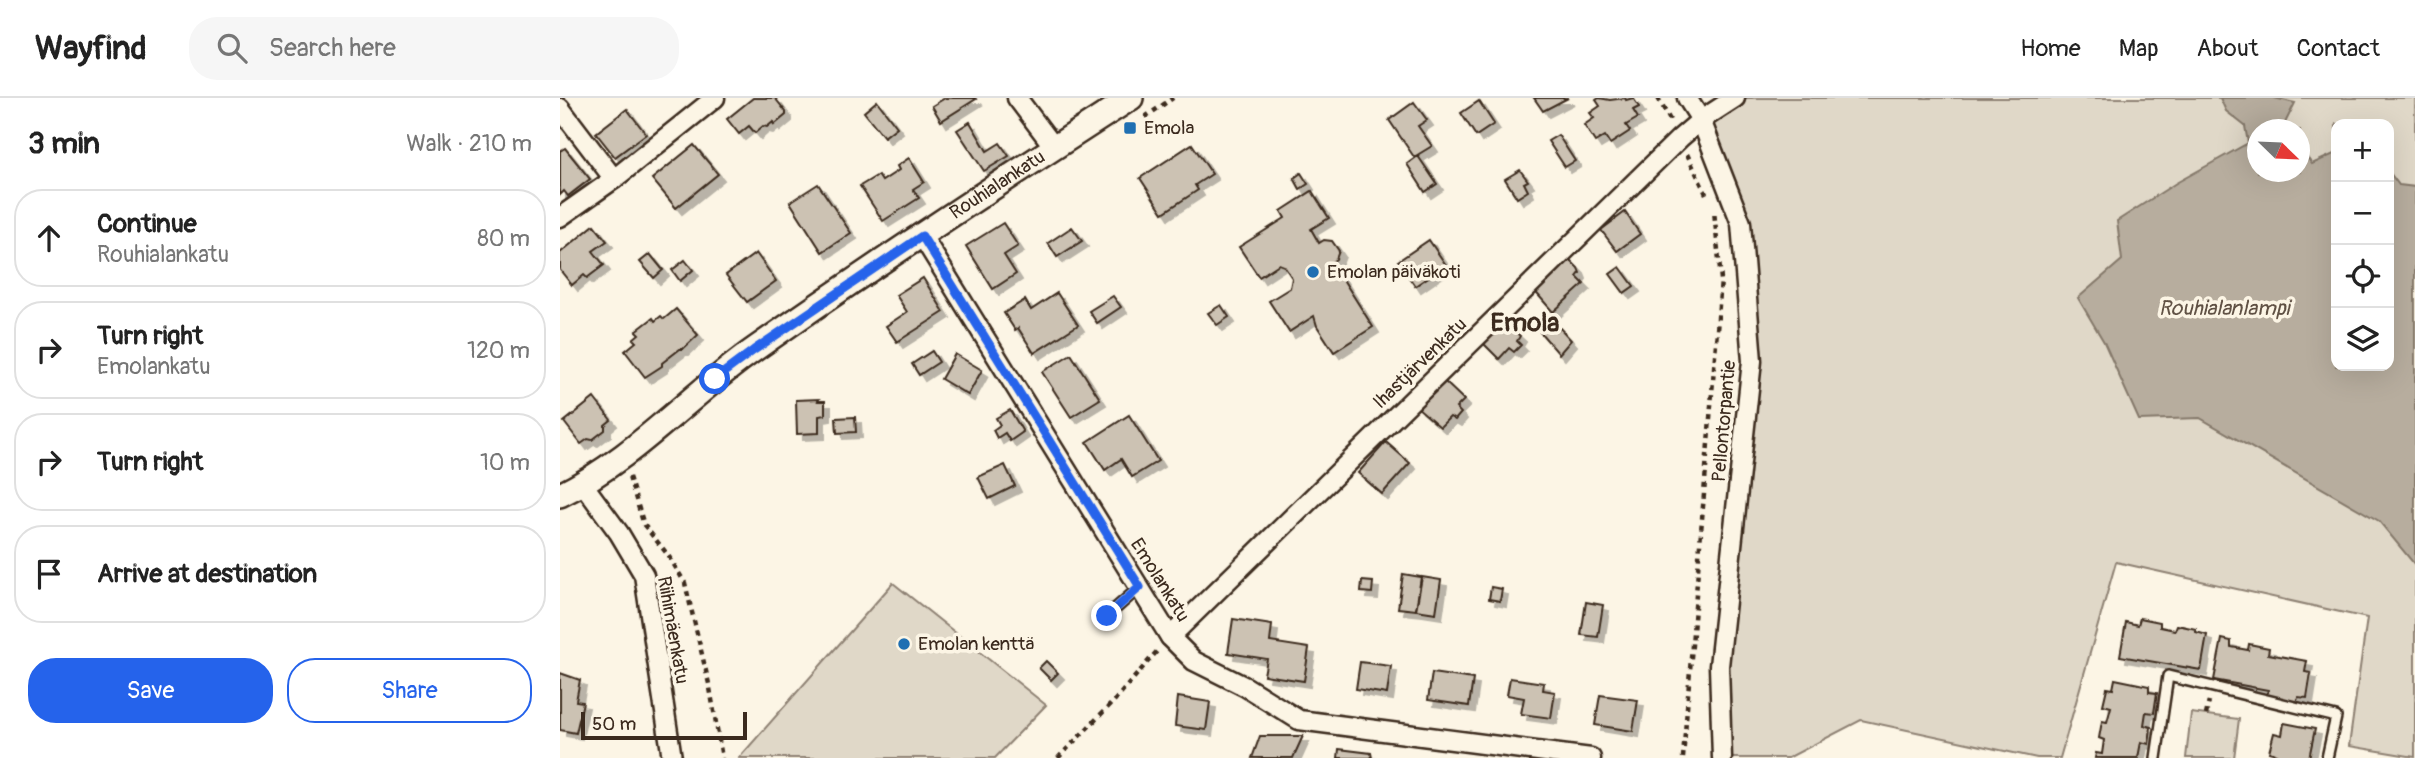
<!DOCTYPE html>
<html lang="en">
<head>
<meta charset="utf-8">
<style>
  body { margin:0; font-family:Pangolin,sans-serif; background:#f6f6f6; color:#222 }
  .controls { position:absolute; right:21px; top:21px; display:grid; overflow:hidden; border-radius:14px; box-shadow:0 7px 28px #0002 }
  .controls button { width:63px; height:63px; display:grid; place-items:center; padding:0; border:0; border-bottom:2px solid #e0e0e0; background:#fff; color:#222; font:35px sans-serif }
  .compass { position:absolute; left:1687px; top:21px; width:63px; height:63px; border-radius:50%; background:#fff; box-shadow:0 7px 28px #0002; rotate:113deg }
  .scale { position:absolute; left:21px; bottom:18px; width:166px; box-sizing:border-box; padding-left:7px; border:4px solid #3b2a1e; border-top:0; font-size:19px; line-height:24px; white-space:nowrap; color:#3b2a1e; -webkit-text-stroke:5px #fcf5e5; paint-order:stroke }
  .stop { position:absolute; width:21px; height:21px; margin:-16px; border:5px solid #2563eb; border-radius:50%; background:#fff }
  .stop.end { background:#2563eb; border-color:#fff; box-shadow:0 2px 7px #0008 }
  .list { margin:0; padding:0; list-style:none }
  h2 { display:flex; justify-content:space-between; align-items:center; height:91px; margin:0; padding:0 28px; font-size:30px }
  h2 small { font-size:23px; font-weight:400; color:#767676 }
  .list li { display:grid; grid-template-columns:46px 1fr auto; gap:21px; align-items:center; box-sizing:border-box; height:98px; margin:0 14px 14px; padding:0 14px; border:2px solid #e0e0e0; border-radius:28px }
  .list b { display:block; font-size:26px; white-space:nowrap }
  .list p { margin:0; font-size:23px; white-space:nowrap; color:#767676 }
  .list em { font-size:23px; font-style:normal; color:#767676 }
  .actions { display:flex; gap:14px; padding:21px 28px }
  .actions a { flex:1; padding:16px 0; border:2px solid #2563eb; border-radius:28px; text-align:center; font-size:24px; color:#2563eb }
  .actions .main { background:#2563eb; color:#fff }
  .icon { flex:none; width:38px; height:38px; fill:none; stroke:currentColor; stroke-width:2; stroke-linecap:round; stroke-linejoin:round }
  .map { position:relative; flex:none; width:1855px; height:660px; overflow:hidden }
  header { display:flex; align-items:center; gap:42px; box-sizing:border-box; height:98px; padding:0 35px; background:#fff; border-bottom:2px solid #e0e0e0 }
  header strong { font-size:33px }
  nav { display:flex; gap:38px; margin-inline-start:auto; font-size:24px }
  .search { width:490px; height:63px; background:#f6f6f6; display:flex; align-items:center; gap:18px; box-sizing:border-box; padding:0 24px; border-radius:28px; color:#767676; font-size:26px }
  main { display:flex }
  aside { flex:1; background:#fff }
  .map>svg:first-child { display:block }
  .green { fill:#e0d8c8; stroke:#8e8173; stroke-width:2; fill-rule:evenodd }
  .water { fill:#b7ad9e; stroke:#85796b; stroke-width:2 }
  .building { fill:#ccc2b3; stroke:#3b2a1e; stroke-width:2; filter:url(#shadow) }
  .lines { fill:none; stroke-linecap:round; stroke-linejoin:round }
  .service-casing { stroke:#3b2a1e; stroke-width:14 }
  .minor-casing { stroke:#3b2a1e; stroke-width:23 }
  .tertiary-casing { stroke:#3b2a1e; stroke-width:28 }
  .path { stroke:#3b2a1e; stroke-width:4.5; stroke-dasharray:5 5; stroke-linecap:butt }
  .service { stroke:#fcf5e5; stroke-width:9 }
  .minor { stroke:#fcf5e5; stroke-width:18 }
  .tertiary { stroke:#fcf5e5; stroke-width:23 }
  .route { stroke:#2563eb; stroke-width:9 }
  .poi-dot { fill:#1f6fb2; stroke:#fcf5e5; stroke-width:2.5 }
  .labels { text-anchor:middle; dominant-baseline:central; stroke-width:7; stroke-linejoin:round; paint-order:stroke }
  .poi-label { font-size:19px; fill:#3b2a1e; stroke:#fcf5e5; text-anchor:start }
  .street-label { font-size:19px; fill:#3b2a1e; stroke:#fcf5e5 }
  .water-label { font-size:21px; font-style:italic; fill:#605144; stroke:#fcf5e5 }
  .district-label { font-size:26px; font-weight:bold; fill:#3b2a1e; stroke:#fcf5e5 }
</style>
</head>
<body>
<header>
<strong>Wayfind</strong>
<div class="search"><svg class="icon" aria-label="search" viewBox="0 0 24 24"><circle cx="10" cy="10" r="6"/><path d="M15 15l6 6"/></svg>Search here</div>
<nav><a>Home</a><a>Map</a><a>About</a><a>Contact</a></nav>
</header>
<main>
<aside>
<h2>3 min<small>Walk · 210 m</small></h2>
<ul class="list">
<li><svg class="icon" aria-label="ahead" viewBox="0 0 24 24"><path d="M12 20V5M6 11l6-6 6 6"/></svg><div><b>Continue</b><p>Rouhialankatu</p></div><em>80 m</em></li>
<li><svg class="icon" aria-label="right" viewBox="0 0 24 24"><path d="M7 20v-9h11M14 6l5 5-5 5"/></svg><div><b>Turn right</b><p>Emolankatu</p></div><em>120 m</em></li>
<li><svg class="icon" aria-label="right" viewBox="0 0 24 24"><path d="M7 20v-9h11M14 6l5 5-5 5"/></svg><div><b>Turn right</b></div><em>10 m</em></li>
<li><svg class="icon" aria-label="arrive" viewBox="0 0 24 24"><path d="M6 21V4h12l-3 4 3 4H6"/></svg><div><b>Arrive at destination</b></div></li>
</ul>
<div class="actions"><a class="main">Save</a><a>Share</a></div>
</aside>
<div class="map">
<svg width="1855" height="660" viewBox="0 0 1855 660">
  <defs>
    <filter id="shadow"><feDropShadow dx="6" dy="6" stdDeviation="0" flood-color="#0004"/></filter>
  </defs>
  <rect width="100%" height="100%" fill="#fcf5e5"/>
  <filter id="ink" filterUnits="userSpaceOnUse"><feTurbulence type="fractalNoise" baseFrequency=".0143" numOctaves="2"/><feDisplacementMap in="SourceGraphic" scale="14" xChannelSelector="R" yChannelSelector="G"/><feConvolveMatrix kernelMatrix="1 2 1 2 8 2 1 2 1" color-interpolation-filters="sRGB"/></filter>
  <g filter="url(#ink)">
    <g class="green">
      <path d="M1175,0H1855V659L1789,648L1807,520L1556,464L1500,660H1477L1301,622L1228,660H1162L1159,568L1192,263L1181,125L1141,22ZM1776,26H1829V268H1776ZM1698,32H1740V74H1698Z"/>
      <path d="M333,485L486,607L435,660H179Z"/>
      <path d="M1631,615L1679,621L1674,660H1626Z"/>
    </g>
    <path class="water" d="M1660,0H1714L1735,5L1723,29L1724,31L1698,32V74H1740V50L1752,66L1776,55V268H1829V74L1839,87L1855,89V467L1819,423L1640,320L1579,322L1544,244L1518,200L1562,162L1557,123L1616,85L1688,45L1685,28L1666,13Z"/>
    <g class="building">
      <path d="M193,0H215L226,14V17L214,27L213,24L207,29L203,28L195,35L189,28L179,36L167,21Z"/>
      <path d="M385,0H415L416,1L381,23L372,8Z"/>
      <path d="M974,0H1008L983,13Z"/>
      <path d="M1039,0L1050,2L1065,0L1066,2L1073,0L1079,9L1073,12L1078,20L1066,27L1070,33L1050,46L1045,38L1035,44L1024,27L1034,20L1030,15L1040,8L1036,2Z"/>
      <path d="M317,3L337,29L324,39L304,14Z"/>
      <path d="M919,3L934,26L916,38L901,15Z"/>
      <path d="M854,4L867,22L858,28L872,48L854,59L829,22Z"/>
      <path d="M67,11L86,36L55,59L36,35Z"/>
      <path d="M410,24L427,53L440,45L449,58L424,73L397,32Z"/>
      <path d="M998,37L1015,63L1005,69L988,43Z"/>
      <path d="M632,46L652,76L635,87L638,92L603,115L580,80Z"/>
      <path d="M134,47L158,76L116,110L92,81Z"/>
      <path d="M5,50L30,81L8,98L4,93L0,97V53Z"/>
      <path d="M858,58L877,86L865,94L847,66Z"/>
      <path d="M349,60L364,84L353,91L359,100L323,123L300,88L318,77L322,83L339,72L337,68Z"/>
      <path d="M960,72L968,83L964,85L968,93L957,100L945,81Z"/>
      <path d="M741,75L748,86L740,91L734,80Z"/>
      <path d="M258,86L291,135L262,154L230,104Z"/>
      <path d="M752,93L769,120L751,131L759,145L764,142L772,143L779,153L776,161L772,164L813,229L774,254L757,228L754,218L729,234L709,203L730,190L732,180L724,168L719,166L699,179L679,149L725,120L721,113Z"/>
      <path d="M1065,114L1080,136L1057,153L1041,132Z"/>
      <path d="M443,125L458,148L444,157L456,176L433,191L406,148Z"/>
      <path d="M34,127L47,143L33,153L44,167L27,180L24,177L12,187L0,172V155Z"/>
      <path d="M512,129L522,143L497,159L488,145Z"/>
      <path d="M869,142L886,167L855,188L838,163Z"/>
      <path d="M196,155L216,183L187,204L166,177Z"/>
      <path d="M90,156L103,172L94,180L80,164Z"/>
      <path d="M1007,159L1018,170L1020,175L1017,179L1024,186L993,214L972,190Z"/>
      <path d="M125,162L133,172L120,183L112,172Z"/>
      <path d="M1060,169L1074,188L1064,195L1050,176Z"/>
      <path d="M363,180L384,214L337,244L326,228L347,214L336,197Z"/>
      <path d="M497,195L518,227L474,255L458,230L455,232L444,215L465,202L471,212Z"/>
      <path d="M553,198L561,209L537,225L529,213Z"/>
      <path d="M661,207L669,219L657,227L648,215Z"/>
      <path d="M116,211L138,237L123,251H120L102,265V268L85,279L65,253L76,244L73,241L79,236L76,233L93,220L95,223L101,218L104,221Z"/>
      <path d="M940,220L960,238L957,243L961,247L954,254L949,250L939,261L919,241Z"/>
      <path d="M989,226L996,233L1000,230L1011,242L999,256L980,234Z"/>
      <path d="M372,253L379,264L359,277L352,266Z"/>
      <path d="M395,256L422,272L408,297L381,281Z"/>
      <path d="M511,256L540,301L511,319L482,274Z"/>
      <path d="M882,281L904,302L896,310L901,315L895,322L890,319L880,329L857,309Z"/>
      <path d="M34,300L51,322L45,327V332L32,342L28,341L21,346L4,324Z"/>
      <path d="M259,301L258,303H265V317L259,318V335L237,336L236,302Z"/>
      <path d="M450,312L463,334L450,343L445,335L437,340L433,332L440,327L436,320Z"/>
      <path d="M569,317L598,363L572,379L561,361L545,372L527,344Z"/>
      <path d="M295,319L296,334L277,335L276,320Z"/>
      <path d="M826,344L850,365L822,396L798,375Z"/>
      <path d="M445,367L455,388L429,401L418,379Z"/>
      <path d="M843,476L861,479L856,512L838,510Z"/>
      <path d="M862,479L881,482L876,515L856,512Z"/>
      <path d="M802,483L813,484L812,495L801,494Z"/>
      <path d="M931,489L942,491L940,503L929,501Z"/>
      <path d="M1026,504L1043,507L1038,539L1021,537Z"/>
      <path d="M1580,520L1600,524V529L1615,532L1617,527L1636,531V534L1647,537L1641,572L1560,558L1566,524L1578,527Z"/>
      <path d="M673,521L712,527L710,544L749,550L744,583L704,577L707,561L668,555Z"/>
      <path d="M1662,541L1671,543V549L1688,552L1689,546L1709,550L1708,556L1747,563L1745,574L1751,575L1747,600L1738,599L1736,604L1706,599L1708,592L1654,582Z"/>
      <path d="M486,563L498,575L491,582L479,570Z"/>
      <path d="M800,564L831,568L827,596L796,591Z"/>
      <path d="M0,575L20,582L16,603L23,604L16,635L0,632Z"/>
      <path d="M872,575L913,581L909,608L868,602Z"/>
      <path d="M950,580L984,585L983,592L995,594L991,620L961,616L964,600L947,597Z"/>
      <path d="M1555,581L1589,588V594L1597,595L1594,615L1586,614L1584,627L1591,629L1589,646L1581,644L1578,660H1535L1536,655L1542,656L1544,642L1539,640L1542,623L1547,624L1551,609L1543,607L1547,590L1553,591Z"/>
      <path d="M1040,597L1078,602L1073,633L1035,627Z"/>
      <path d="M618,599L650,604L646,632L615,628Z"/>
      <path d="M1724,625L1755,631L1749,660H1715L1716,656L1709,654L1714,635L1722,637Z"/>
      <path d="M700,638H743L733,660H692Z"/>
      <path d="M779,651L811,655L812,660H778Z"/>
    </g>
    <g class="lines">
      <defs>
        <g id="service">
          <path d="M547,518L580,489"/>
          <path d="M1596,660L1608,578L1776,619L1767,660"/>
        </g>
        <g id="minor">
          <path d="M457,0L494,49"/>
          <path d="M1127,0L1141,22L1181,125L1192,263L1159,568L1162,660"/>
          <path d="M0,10L54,81"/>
          <path d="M0,119L54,81L155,0"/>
          <path d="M362,138L610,539L634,563L686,589L739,622L1031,660"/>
          <path d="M23,386L59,435L84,477L112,660"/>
          <path d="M610,539L1120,40L1141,22L1175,0"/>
        </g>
        <g id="tertiary">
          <path id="s1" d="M0,397C73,362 129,297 195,251C318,164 445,81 571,0"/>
        </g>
      </defs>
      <use href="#service" class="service-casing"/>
      <use href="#minor" class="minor-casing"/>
      <use href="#tertiary" class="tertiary-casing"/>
      <g class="path">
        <path d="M1098,0L1111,24"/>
        <path d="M585,19L613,0"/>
        <path d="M1127,56L1146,96"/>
        <path d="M69,379L84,427L108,457L125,485L150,590L162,660"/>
        <path d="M1646,617L1649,603"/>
        <path d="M498,660L554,603L598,552"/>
        <path d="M1123,660L1161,182L1154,113"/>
      </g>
      <use href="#service" class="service"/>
      <use href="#minor" class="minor"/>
      <use href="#tertiary" class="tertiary"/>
    </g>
  </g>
  <g class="lines" filter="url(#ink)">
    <path class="route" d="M155,281L194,252L362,138L580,489L547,518"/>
  </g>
  <g class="poi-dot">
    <rect x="563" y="23" width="14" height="14" rx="3.5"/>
    <circle cx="753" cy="174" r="7"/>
    <circle cx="344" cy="546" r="7"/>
  </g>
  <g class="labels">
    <g class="poi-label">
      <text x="584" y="30">Emola</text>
      <text x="767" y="174">Emolan päiväkoti</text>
      <text x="358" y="546">Emolan kenttä</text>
    </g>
    <g class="street-label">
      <text stroke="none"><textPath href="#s1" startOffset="537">Rouhialankatu</textPath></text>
      <text transform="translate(860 265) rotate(-44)">Ihastjärvenkatu</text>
      <text transform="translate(1164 323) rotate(-85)">Pellontorpantie</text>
      <text transform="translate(600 482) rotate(58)">Emolankatu</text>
      <text transform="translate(113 532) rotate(80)">Riihimäenkatu</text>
    </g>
    <g class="water-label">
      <text x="1664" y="210">Rouhialanlampi</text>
    </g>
    <g class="district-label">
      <text x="965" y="225">Emola</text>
    </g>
  </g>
</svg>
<div class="controls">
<button>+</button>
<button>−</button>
<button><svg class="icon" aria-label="locate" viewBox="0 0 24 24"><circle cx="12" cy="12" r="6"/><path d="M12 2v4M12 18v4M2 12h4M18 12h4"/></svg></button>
<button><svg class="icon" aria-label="layers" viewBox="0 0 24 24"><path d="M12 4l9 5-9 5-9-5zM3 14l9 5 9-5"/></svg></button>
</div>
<svg class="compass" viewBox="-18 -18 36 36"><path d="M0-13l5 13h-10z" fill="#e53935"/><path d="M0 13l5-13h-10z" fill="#767676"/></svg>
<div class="scale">50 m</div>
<div class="stop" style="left:155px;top:281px"></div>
<div class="stop end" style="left:547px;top:518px"></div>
</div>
</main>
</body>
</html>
